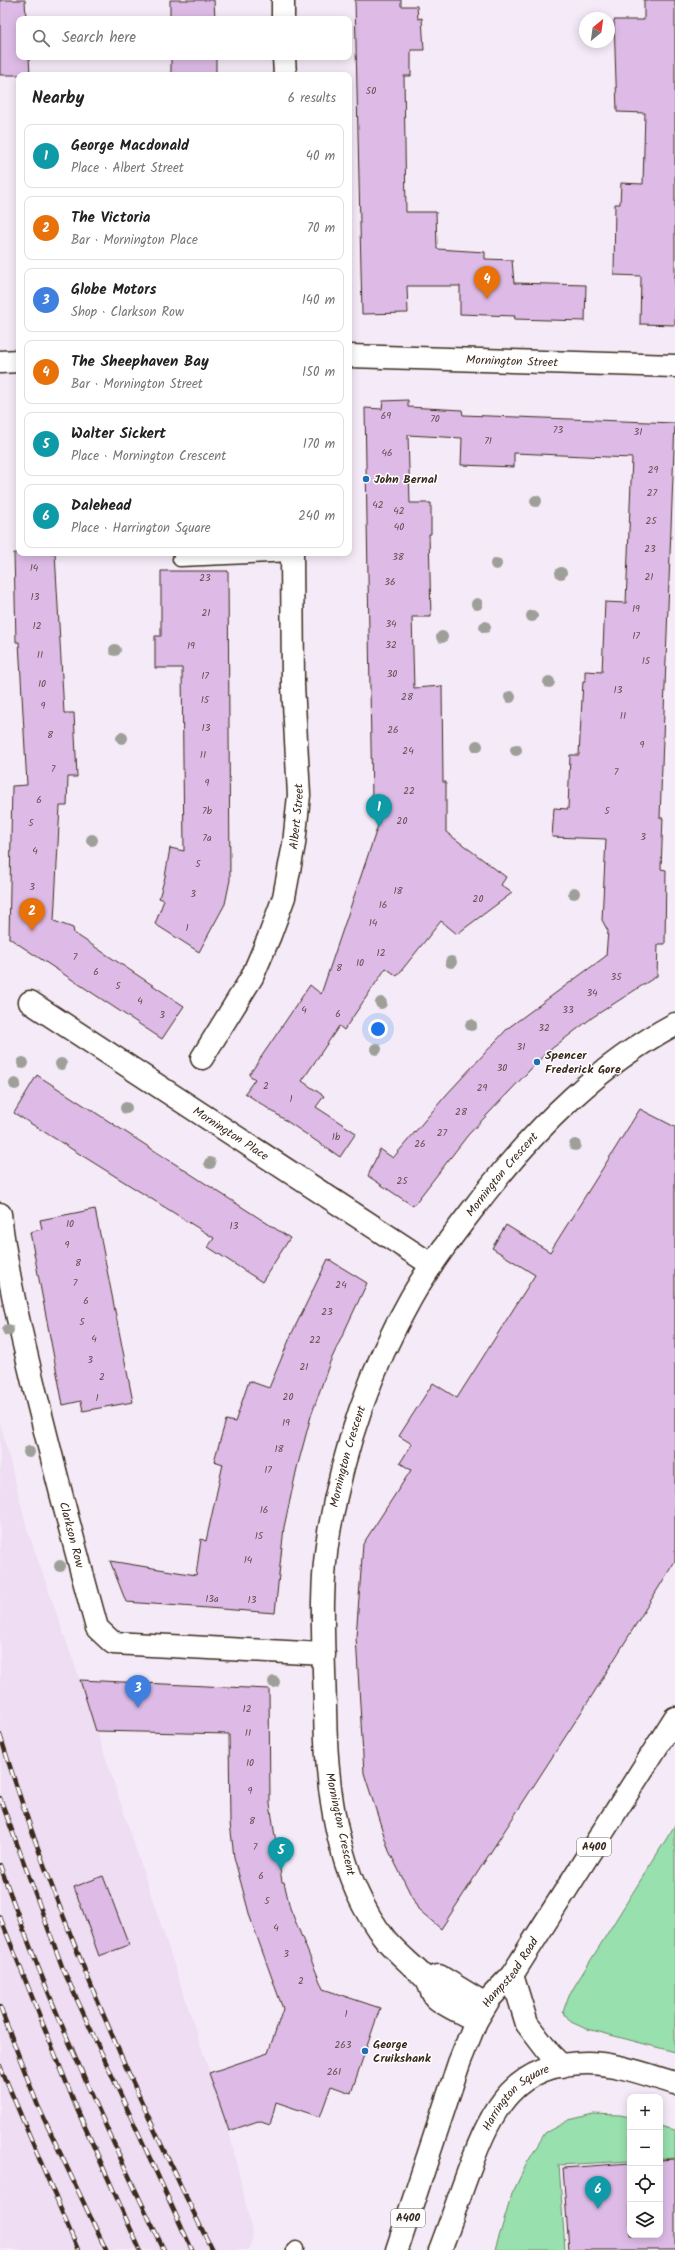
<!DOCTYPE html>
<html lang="en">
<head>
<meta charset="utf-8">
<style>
  body { margin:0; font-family:Kalam,sans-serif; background:#f6f6f6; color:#222 }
  .controls { position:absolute; right:12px; bottom:12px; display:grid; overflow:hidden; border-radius:8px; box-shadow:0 2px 10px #0003 }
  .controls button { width:36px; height:36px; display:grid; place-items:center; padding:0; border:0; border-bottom:1px solid #e0e0e0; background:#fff; color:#222; font:20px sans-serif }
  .compass { position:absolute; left:579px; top:12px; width:36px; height:36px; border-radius:50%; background:#fff; box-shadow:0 2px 10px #0003; rotate:29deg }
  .you { position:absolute; left:378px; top:1029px; width:14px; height:14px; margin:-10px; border:3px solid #fff; border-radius:50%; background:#1a73e8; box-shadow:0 0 0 6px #1a73e833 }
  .badge { display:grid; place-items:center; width:26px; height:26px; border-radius:50%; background:#1f6fb2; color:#fff; font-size:13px; font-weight:700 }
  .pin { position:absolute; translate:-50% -33px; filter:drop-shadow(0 1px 2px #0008) }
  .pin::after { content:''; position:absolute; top:21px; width:14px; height:12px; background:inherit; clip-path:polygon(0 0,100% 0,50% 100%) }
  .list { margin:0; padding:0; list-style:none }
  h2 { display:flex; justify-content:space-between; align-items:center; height:52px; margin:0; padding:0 16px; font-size:17px }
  h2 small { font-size:13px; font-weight:400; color:#767676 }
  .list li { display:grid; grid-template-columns:26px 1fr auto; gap:12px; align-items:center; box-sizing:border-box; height:64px; margin:0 8px 8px; padding:0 8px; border:1px solid #e0e0e0; border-radius:8px }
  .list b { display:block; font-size:15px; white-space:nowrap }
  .list p { margin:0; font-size:13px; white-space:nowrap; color:#767676 }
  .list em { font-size:13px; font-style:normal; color:#767676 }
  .icon { flex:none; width:22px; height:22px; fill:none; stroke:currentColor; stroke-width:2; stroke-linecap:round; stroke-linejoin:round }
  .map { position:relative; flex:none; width:675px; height:2250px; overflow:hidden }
  .search { position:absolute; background:#fff; box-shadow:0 2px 10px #0003; left:16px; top:16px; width:336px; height:44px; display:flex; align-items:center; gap:10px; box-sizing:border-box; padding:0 14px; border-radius:8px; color:#767676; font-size:15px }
  .panel { position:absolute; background:#fff; box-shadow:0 2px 10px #0003; left:16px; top:72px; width:336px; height:484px; border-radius:8px }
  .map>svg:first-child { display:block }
  .built { fill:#eeddf3 }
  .green { fill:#98e0ae; stroke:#6a8566 }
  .building { fill:#ddbbe6; stroke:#3b2a1e }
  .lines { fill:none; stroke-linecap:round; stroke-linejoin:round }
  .lane-casing { stroke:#3b2a1e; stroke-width:17 }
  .street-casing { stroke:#3b2a1e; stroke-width:25 }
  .highway-casing { stroke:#3b2a1e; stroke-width:25 }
  .lane { stroke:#fff; stroke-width:14 }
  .street { stroke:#fff; stroke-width:22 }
  .highway { stroke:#fff; stroke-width:22 }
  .rail-casing { stroke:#3b2a1e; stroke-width:4.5 }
  .rail { stroke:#fff; stroke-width:3; stroke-dasharray:9; stroke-linecap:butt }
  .tree { fill:#9e9f98 }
  .poi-dot { fill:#1f6fb2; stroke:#fff; stroke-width:1.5 }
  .labels { text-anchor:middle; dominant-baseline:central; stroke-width:3; stroke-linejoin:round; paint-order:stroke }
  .number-label { font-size:10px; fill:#644e50 }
  .shield { fill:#fff; stroke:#766a62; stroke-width:1 }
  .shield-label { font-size:11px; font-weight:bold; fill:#3b2a1e }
  .street-label { font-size:12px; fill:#3b2a1e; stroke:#fff }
  .poi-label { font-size:12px; font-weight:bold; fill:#3b2a1e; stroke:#fff; text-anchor:start }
</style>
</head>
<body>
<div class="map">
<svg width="675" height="2250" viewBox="0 0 675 2250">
  <rect width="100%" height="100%" fill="#f5ebf8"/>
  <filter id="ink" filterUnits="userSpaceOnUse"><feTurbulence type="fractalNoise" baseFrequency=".025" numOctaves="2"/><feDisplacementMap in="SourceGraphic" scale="8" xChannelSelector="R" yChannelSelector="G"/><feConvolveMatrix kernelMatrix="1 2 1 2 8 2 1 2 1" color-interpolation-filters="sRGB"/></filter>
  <g filter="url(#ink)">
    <path class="built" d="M0,1422L28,1532L80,1680L229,2131L253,2236L249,2250H0Z"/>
    <g class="green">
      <path d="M675,1825V2052L584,2028L571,2022L563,2012L569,1995Z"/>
      <path d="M593,2114L620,2115L630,2117V2161L559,2165L565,2250H495L512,2194L527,2163L545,2133L569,2120Z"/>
      <path d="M660,2126L675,2130V2158L660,2159Z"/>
    </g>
    <g class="building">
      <path d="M0,0H25L26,19H19V57H29L30,75H0Z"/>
      <path d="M170,0H214L215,19H170Z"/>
      <path d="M355,0H401V6H417L418,19L422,18L424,50H411V76H404L406,212H436L437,249L485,252V259L512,260L514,283L586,285L585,321L514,319L515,316L460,314V286H407L408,313L362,314Z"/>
      <path d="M644,0H675V325L640,324L641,276L614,275L615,204H620L621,183L643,184L645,113L617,112L614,20H644Z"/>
      <rect x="171" y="57" width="45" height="18"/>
      <path d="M408,400V407L462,410L463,415L675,423L660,818H663L661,869L666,870L665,944H658L657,976L593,1017L546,1053L468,1135L413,1206L368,1176L380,1149L393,1158L447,1094L508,1028L606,956L608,931L602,920L606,839L552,837L554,808L568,809L570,755H579L583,681H585V671L602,672L605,602L626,603L632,458L514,453V467L461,465L462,438L408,435L410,503H431V534H429L431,617H412L414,688L442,686L443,782H446V832L506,877L501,885L512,893L457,934L441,921L397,976L386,968L344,1030L339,1026L302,1081L324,1096L316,1107L356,1133L340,1157L245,1093L255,1079L249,1075L310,985L321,994L387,799L372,800L365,408L382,409L383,401Z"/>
      <path d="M14,553H55L64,713H74L77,777H68L67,806H60L54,921L73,928L74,933L184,1006L162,1039L9,938L12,786L27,785L19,642H16Z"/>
      <path d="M161,571H228L230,880L225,904L199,952L155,924L164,900L159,898L165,877L170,848L184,851L182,668H155V636H161Z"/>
      <path d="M37,1075L290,1238L262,1282L208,1247L214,1238L14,1113Z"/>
      <path d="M640,1109L675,1127V1561L593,1694L441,1929L418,1909L389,1851L364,1773L356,1637L363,1544L411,1470L400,1463L412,1444L399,1436L433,1383L457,1398L535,1275L492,1248L506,1225L550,1252Z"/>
      <path d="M95,1209L133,1402L83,1411L81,1401L63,1405L30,1232L42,1229L40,1220Z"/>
      <path d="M328,1259L367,1283L330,1362L311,1416L297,1468L284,1527L275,1613L126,1602L110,1561L196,1575L201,1539L206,1541L223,1464L214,1461L226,1420L235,1422L249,1381L269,1388L292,1333Z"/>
      <path d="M80,1680L269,1689L270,1804L282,1882H284L290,1908L323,1989L380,2008L351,2093L331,2086L320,2117L276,2102L270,2125L258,2121L229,2131L209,2073L268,2053L283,2009L250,1917L234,1857L230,1823L229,1734L96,1731Z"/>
      <path d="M103,1876L129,1945L99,1956L74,1887Z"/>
      <path d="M675,2159V2250H569L563,2168L630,2163V2235H660V2160Z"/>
    </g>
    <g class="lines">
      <defs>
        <g id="lane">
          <path d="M180,559L292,554"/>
          <path d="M294,2250L296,2249"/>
        </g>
        <g id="street">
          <path d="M283,0V19"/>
          <path d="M284,57L285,75"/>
          <path id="s1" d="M349,356L675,366"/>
          <path d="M0,362L19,361"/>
          <path id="s2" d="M30,1002L432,1265"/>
          <path id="s3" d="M202,1058L252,977L270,935L284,897L294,844L299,795L293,685L292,553"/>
          <path id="s4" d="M0,1214C7,1277 22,1337 37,1399C56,1475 76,1552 97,1628L113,1643L324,1654"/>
          <path d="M427,1979L439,1976L485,2004"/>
          <path id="s5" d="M476,2021C467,2015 441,2004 435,1997C430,1991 430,1982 424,1977C411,1964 397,1953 386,1940C336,1879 326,1785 325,1709C324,1652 319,1588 329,1532C343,1451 370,1370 411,1298C432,1261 460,1226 486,1192C539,1125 599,1065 675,1024"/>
        </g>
        <g id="highway">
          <path d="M512,1975L527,2024L550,2054L562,2066"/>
          <path id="s6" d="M397,2250L459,2063L476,2021L490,1998L512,1975L675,1718"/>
          <path id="s7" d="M440,2250C450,2224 459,2197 469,2170C492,2108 515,2062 589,2063C619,2064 647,2075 675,2083"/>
        </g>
      </defs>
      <use href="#lane" class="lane-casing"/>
      <use href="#street" class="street-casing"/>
      <use href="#highway" class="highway-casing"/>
      <use href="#lane" class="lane"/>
      <use href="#street" class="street"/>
      <use href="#highway" class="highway"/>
      <defs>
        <g id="rail">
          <path d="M0,1735C55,1913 129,2083 212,2250"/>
          <path d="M0,1798L63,1969L192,2250"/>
          <path d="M0,1865C46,1997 103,2124 164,2250"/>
          <path d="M0,1917L77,2109L140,2250"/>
          <path d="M0,2007L38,2106L106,2250"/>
          <path d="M0,2066L78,2250"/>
        </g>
      </defs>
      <use href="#rail" class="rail-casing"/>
      <use href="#rail" class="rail"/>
    </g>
    <g class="tree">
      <circle cx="536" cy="501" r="6"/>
      <circle cx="496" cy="564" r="6"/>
      <circle cx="561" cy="573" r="6"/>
      <circle cx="477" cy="604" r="6"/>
      <circle cx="532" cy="616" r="6"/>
      <circle cx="485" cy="627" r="6"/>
      <circle cx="442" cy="637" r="6"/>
      <circle cx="115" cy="650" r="6"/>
      <circle cx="549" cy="682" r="6"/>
      <circle cx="510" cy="697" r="6"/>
      <circle cx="122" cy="738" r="6"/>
      <circle cx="477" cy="746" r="6"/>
      <circle cx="516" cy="750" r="6"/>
      <circle cx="92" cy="840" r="6"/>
      <circle cx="574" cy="893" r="6"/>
      <circle cx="451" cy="962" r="6"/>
      <circle cx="381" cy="1003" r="6"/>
      <circle cx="471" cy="1025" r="6"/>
      <circle cx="376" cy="1049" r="6"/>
      <circle cx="23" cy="1063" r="6"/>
      <circle cx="61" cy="1064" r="6"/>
      <circle cx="15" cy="1084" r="6"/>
      <circle cx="126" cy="1108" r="6"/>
      <circle cx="575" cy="1145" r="6"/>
      <circle cx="210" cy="1163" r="6"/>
      <circle cx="8" cy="1330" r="6"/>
      <circle cx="29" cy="1452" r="6"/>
      <circle cx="60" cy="1566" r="6"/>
      <circle cx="274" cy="1682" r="6"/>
    </g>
  </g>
  <g class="poi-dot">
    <circle cx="366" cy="479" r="4"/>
    <circle cx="537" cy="1062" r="4"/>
    <circle cx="365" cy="2051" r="4"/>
  </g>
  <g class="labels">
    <g class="number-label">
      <text x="371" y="91">50</text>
      <text x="386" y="416">69</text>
      <text x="435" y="419">70</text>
      <text x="558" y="430">73</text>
      <text x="638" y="432">31</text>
      <text x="488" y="441">71</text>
      <text x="387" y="453">46</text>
      <text x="653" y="470">29</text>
      <text x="652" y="493">27</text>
      <text x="378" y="505">42</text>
      <text x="399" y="511">42</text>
      <text x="651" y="521">25</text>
      <text x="399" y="527">40</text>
      <text x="650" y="549">23</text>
      <text x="398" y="557">38</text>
      <text x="34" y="568">14</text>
      <text x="649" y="577">21</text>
      <text x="205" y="578">23</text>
      <text x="390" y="582">36</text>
      <text x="35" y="597">13</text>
      <text x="636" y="609">19</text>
      <text x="206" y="613">21</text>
      <text x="391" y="624">34</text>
      <text x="37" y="626">12</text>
      <text x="636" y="636">17</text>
      <text x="391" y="645">32</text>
      <text x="191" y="646">19</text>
      <text x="40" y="655">11</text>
      <text x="646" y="661">15</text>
      <text x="392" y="674">30</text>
      <text x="205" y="676">17</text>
      <text x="42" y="684">10</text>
      <text x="618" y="690">13</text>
      <text x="407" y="697">28</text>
      <text x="205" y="700">15</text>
      <text x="43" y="706">9</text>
      <text x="623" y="716">11</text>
      <text x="206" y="728">13</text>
      <text x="393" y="730">26</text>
      <text x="50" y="735">8</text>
      <text x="642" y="745">9</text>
      <text x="408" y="751">24</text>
      <text x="203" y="755">11</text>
      <text x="53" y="769">7</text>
      <text x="616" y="772">7</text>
      <text x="207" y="783">9</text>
      <text x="409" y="791">22</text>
      <text x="39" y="800">6</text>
      <text x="207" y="811">7b</text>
      <text x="607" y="811">5</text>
      <text x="402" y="821">20</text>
      <text x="31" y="823">5</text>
      <text x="643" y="837">3</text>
      <text x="207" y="838">7a</text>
      <text x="35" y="851">4</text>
      <text x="198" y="864">5</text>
      <text x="32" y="887">3</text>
      <text x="398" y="891">18</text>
      <text x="193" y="894">3</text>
      <text x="478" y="899">20</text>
      <text x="383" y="905">16</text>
      <text x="373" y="923">14</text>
      <text x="187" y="928">1</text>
      <text x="381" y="953">12</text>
      <text x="75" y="957">7</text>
      <text x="360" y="963">10</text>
      <text x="339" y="968">8</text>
      <text x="96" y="972">6</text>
      <text x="616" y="977">35</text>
      <text x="118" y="986">5</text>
      <text x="592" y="993">34</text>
      <text x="140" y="1001">4</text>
      <text x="304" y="1010">4</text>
      <text x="568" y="1010">33</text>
      <text x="338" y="1014">6</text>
      <text x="162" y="1015">3</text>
      <text x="544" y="1028">32</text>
      <text x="521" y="1047">31</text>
      <text x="502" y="1068">30</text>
      <text x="266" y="1086">2</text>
      <text x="482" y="1088">29</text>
      <text x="291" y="1099">1</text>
      <text x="461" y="1112">28</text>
      <text x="442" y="1133">27</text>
      <text x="336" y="1137">1b</text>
      <text x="420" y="1144">26</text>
      <text x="402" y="1181">25</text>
      <text x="70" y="1224">10</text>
      <text x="234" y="1226">13</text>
      <text x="67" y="1245">9</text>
      <text x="78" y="1263">8</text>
      <text x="75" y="1283">7</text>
      <text x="341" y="1285">24</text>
      <text x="86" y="1301">6</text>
      <text x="327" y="1312">23</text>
      <text x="82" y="1322">5</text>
      <text x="94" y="1339">4</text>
      <text x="315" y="1340">22</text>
      <text x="90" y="1360">3</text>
      <text x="304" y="1367">21</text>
      <text x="102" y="1377">2</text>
      <text x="288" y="1397">20</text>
      <text x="97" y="1398">1</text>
      <text x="286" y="1423">19</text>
      <text x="279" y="1449">18</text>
      <text x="268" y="1470">17</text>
      <text x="264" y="1510">16</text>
      <text x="259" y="1536">15</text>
      <text x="248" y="1560">14</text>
      <text x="212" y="1599">13a</text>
      <text x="252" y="1600">13</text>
      <text x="247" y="1709">12</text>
      <text x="248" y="1733">11</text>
      <text x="250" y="1763">10</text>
      <text x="250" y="1791">9</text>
      <text x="252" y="1821">8</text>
      <text x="255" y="1847">7</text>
      <text x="261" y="1876">6</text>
      <text x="267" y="1901">5</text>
      <text x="276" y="1928">4</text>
      <text x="286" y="1954">3</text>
      <text x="301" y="1981">2</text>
      <text x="346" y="2014">1</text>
      <text x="343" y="2045">263</text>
      <text x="334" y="2072">261</text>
    </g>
    <g class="shield">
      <rect x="577" y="1838" width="34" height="18" rx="3"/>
      <rect x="391" y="2209" width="34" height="18" rx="3"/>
    </g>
    <g class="shield-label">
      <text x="594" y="1847">A400</text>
      <text x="408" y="2218">A400</text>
    </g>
    <g class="street-label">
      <text stroke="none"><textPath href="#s1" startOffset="163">Mornington Street</textPath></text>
      <text stroke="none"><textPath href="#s3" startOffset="263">Albert Street</textPath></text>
      <text stroke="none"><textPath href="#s2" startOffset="240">Mornington Place</textPath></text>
      <text stroke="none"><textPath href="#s5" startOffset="947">Mornington Crescent</textPath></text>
      <text stroke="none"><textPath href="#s5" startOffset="622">Mornington Crescent</textPath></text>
      <text stroke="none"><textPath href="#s4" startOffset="329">Clarkson Row</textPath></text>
      <text transform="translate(340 1824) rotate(78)">Mornington Crescent</text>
      <text stroke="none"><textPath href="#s6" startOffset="302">Hampstead Road</textPath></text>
      <text stroke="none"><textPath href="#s7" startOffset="174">Harrington Square</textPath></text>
    </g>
    <g class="poi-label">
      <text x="374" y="479">John Bernal</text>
      <text x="545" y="1055">Spencer<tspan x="545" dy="14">Frederick Gore</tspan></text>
      <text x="373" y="2044">George<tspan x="373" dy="14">Cruikshank</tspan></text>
    </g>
  </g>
</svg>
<div class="controls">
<button>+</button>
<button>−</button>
<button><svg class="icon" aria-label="locate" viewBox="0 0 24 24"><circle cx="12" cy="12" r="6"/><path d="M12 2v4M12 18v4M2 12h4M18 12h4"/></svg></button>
<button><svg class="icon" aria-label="layers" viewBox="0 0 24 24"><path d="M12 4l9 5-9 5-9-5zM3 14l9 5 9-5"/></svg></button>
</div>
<svg class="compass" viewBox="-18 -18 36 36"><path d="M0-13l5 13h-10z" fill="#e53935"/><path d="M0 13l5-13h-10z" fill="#767676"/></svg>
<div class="you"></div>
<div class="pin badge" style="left:379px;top:827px;background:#0f9aa8">1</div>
<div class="pin badge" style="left:32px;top:931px;background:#e8710a">2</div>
<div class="pin badge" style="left:138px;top:1708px;background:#3f7fe0">3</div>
<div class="pin badge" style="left:487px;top:299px;background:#e8710a">4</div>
<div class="pin badge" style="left:281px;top:1870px;background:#0f9aa8">5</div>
<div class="pin badge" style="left:598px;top:2209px;background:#0f9aa8">6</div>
<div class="search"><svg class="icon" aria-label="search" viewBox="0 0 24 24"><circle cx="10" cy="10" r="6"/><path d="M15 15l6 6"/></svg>Search here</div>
<section class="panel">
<h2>Nearby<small>6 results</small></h2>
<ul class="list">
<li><span class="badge" style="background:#0f9aa8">1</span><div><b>George Macdonald</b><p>Place · Albert Street</p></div><em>40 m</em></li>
<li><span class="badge" style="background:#e8710a">2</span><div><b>The Victoria</b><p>Bar · Mornington Place</p></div><em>70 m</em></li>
<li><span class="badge" style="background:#3f7fe0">3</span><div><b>Globe Motors</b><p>Shop · Clarkson Row</p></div><em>140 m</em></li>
<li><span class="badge" style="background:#e8710a">4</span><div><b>The Sheephaven Bay</b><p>Bar · Mornington Street</p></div><em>150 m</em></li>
<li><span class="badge" style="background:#0f9aa8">5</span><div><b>Walter Sickert</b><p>Place · Mornington Crescent</p></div><em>170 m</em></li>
<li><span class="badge" style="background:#0f9aa8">6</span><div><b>Dalehead</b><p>Place · Harrington Square</p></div><em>240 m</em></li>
</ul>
</section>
</div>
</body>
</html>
